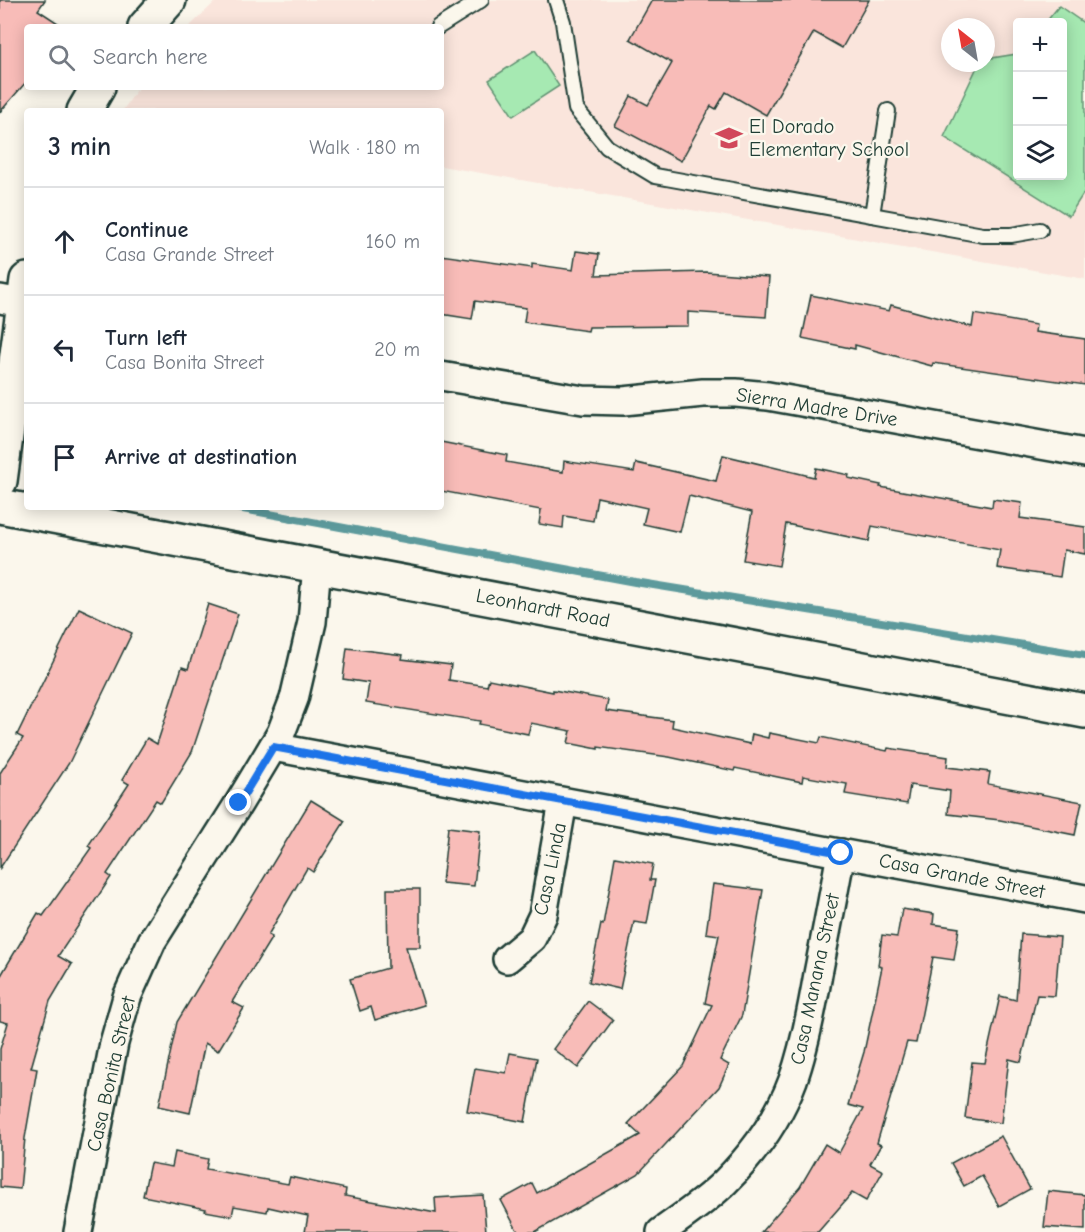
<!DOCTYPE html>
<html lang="en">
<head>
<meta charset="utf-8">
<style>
  body { margin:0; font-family:"Comic Neue",sans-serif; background:#f2f2f3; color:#1f2937 }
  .controls { position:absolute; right:18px; top:18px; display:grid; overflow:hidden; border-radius:6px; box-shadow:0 3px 15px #0003 }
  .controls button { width:54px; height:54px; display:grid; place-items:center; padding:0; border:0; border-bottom:2px solid #e0e1e3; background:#fff; color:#1f2937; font:30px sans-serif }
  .compass { position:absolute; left:941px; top:18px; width:54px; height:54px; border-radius:50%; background:#fff; box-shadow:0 3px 15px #0003; rotate:329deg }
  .stop { position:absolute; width:18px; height:18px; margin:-14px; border:4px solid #1a73e8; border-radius:50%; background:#fff }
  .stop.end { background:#1a73e8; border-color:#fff; box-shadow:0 2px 6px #0008 }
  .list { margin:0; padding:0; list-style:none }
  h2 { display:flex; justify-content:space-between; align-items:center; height:78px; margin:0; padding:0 24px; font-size:26px }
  h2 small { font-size:20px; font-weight:400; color:#747a83 }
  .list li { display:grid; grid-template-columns:39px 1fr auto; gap:18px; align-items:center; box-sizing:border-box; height:108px; padding:0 24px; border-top:2px solid #e0e1e3 }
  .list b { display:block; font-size:22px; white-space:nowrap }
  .list p { margin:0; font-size:20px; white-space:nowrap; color:#747a83 }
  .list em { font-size:20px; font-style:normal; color:#747a83 }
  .icon { flex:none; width:33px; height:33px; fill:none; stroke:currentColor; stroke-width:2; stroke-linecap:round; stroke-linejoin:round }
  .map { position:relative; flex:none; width:1085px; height:1232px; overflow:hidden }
  .search { position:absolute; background:#fff; box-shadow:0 3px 15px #0003; left:24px; top:24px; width:420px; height:66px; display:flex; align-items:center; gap:15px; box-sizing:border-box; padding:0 21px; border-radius:6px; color:#747a83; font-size:22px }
  .panel { position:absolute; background:#fff; box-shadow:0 3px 15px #0003; left:24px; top:108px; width:420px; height:402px; border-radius:6px }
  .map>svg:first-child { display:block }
  .built { fill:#fae5dc; fill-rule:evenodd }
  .green { fill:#a6e9b2; stroke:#629373; stroke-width:1.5 }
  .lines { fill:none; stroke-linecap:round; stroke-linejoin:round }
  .stream { stroke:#5d9a9c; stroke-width:8 }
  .building { fill:#f8bcb8; stroke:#1f3d34; stroke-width:1.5 }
  .lane-casing { stroke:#1f3d34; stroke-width:18 }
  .street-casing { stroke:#1f3d34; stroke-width:32 }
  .secondary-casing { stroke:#1f3d34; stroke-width:38 }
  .lane { stroke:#fbf7ec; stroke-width:14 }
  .street { stroke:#fbf7ec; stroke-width:27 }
  .secondary { stroke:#fbf7ec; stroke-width:33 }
  .route { stroke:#1a73e8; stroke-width:8 }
  .labels { text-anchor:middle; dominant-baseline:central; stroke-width:4.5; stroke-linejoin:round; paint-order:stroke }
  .poi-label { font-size:20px; fill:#1f3d34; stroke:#fbf7ec; text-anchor:start }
  .street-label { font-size:20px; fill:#1f3d34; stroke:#fbf7ec }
</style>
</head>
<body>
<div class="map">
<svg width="1085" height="1232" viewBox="0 0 1085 1232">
  <rect width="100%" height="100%" fill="#fbf7ec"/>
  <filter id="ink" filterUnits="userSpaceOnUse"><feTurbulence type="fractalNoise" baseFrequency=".0167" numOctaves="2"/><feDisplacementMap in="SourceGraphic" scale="12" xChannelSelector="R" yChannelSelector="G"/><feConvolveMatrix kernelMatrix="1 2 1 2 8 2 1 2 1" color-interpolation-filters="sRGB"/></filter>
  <g filter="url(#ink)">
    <path class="built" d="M217,0H1085V279L441,166V111L123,110L139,87H441V27H189ZM1018,22H1062V176H1018ZM950,27H986V63H950Z"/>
    <g class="green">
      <path d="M1059,6L1085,24V191L1069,216L944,137L979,63H986V59L1017,54L1018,176H1062V22H1046Z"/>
      <path d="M535,50L559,86L513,116L489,80Z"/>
    </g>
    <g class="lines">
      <path class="stream" d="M232,507L635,582L1085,655"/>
    </g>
    <g class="building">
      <path d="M0,0H45L38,10L64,27H27V81L0,112Z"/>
      <path d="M652,0H869L842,48L814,32L766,115L726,92L716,109L711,106L681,161L615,126L631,96L648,105L672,63L630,39Z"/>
      <path d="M576,251L599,254L596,275L706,272L769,277L766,317L688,312V326L589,327L588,331L524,322L526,308L475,301L472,319L441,314V255L532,268V264L573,270Z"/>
      <path d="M811,295L889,311L891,305L972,327L974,314L1036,325L1035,332L1085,339V385L933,363L932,366L855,345V349L802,338Z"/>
      <path d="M441,442L507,455L506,462L563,472L564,461L634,472L636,463L716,481L723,455L814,477L816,468L849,475L848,478L881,485L880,487L992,507L993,499L1022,503L1020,518L1085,527V554L1064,550L1060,577L997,568L1000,550L872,526L869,541L786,524L779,566L743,560L752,512L689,496L680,532L643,524L647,508L597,497L593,521L564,516L563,528L539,524L541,510L441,491Z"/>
      <path d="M208,604L238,614L192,752L161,803L156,800L107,874L111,877L58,956L72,964L50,1001L31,1068L37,1069L25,1138L20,1189L0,1187V1049L8,1023L0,1021V977L38,913L43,916L91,848L88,846L129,784L122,780L147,738L157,744L182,667L188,669Z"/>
      <path d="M79,608L132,633L69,763L0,868V773L23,738L17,735Z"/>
      <path d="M347,648L403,655L402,659L451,665L449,680L487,686L489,679L553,692V690L608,700L606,711L673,720L672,727L750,744L752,734L768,738L769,733L819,743L821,737L887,751L888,748L948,757L947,767L990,772L988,784L1082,802L1075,835L1000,820L948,814L950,791L910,785L907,804L845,794L847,784L803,776L802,782L735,768L734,771L669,757L598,747V749L568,743L571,731L531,723L528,734L479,724L480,721L366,703L369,683L343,679Z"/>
      <path d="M311,800L345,821L313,872L307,868L268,935L272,937L232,1002L244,1008L218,1051L205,1043L190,1113L159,1106L177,1022Z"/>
      <path d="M448,827L480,831L474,886L442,883Z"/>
      <path d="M615,857L653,864L650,880H655L647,924L634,922L620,989L589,982L601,924L603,925Z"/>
      <path d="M713,884L763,890L742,1015L720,1060L729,1065L719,1087L638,1174L535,1232H518L501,1200L532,1183L537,1193L640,1135L628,1124L683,1066L712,1005L705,1003L719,935L706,933Z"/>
      <path d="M387,889H420V947H406L424,1005L375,1020L371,1007L360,1011L350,979L388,968Z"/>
      <path d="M902,909L934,914L933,924L959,928L954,960L933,957L916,1043L907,1042L877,1143L881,1145L870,1164L883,1171L866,1201L852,1193L818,1232H761L800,1187L825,1144L839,1153L863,1109L848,1105L864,1052L882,967L878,966L882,935L897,937Z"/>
      <path d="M1021,934L1060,937L1055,996L1037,995L1021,1062L1009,1059L1001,1123L965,1118L972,1062L985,1063L1000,996L1016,1000Z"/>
      <path d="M588,1001L613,1020L578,1068L553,1049Z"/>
      <path d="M510,1053L537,1058L525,1122L467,1111L475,1068L506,1073Z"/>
      <path d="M1001,1136L1030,1189L999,1206L982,1176L964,1186L951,1163Z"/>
      <path d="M175,1152L208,1159L206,1169L288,1184L290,1177L346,1189L345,1196L436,1213L435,1198L483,1195L486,1232H305L308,1216L268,1207L267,1212L234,1206L232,1216L205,1211L206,1209L143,1196L150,1163L172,1167Z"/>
      <path d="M1048,1191L1085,1195V1230L1044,1227Z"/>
    </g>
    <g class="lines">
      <defs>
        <g id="lane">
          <path d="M556,0L563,22L576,109L607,147L655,176L983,235H1011L1040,230"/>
          <path d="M438,27L481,0"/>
          <path d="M872,215L888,111"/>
        </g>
        <g id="street">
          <path d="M0,299L27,304"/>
          <path d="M441,376L583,400L623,401L703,393H736L768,396L1085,453"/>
          <path d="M273,747L1085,899"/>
          <path d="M507,959L532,938L543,915L563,802"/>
          <path d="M78,1232L114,1043L127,997L152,941L239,803L281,733L294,699L312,622L317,565"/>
          <path d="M661,1232C683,1216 706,1201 725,1182C754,1153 779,1118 793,1080C805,1046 812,1009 818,974C826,933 834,893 841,853"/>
        </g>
        <g id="secondary">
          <path d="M145,27L169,0"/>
          <path d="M84,111L98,87"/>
          <path d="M0,481L27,280"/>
          <path d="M0,506L1085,711"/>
        </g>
      </defs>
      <use href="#lane" class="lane-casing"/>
      <use href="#street" class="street-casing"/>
      <use href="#secondary" class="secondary-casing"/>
      <use href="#lane" class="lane"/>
      <use href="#street" class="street"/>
      <use href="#secondary" class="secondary"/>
    </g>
  </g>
  <g class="lines" filter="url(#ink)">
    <path class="route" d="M239,803L273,747L841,853"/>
  </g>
  <defs>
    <symbol id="school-bare" viewBox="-9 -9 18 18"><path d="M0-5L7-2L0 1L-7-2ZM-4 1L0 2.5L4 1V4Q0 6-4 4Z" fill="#d1495b" stroke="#fbf7ec" stroke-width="2.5" paint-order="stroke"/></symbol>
  </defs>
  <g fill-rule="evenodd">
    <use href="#school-bare" x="710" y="119" width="38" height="38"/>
  </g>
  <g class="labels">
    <g class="poi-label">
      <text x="749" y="126">El Dorado<tspan x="749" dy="23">Elementary School</tspan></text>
    </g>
    <g class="street-label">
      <text transform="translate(817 407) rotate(9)">Sierra Madre Drive</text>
      <text transform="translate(543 608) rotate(11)">Leonhardt Road</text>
      <text transform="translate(550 869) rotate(-78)">Casa Linda</text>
      <text transform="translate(962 876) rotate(11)">Casa Grande Street</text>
      <text transform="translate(815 979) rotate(-78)">Casa Manana Street</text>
      <text transform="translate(111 1074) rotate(-77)">Casa Bonita Street</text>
    </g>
  </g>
</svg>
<div class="controls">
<button>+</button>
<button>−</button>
<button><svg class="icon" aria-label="layers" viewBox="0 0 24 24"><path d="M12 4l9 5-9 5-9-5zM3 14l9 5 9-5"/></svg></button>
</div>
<svg class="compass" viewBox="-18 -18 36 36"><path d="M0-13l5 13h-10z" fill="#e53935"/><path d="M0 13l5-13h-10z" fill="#747a83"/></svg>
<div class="stop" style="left:841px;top:853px"></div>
<div class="stop end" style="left:239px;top:803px"></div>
<div class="search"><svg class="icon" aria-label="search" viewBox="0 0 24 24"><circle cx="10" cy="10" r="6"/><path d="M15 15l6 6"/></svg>Search here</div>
<section class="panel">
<h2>3 min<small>Walk · 180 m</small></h2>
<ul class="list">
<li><svg class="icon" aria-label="ahead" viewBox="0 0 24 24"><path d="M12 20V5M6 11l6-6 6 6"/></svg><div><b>Continue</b><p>Casa Grande Street</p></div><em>160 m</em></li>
<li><svg class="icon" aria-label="left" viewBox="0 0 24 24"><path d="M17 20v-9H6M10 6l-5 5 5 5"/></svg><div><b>Turn left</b><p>Casa Bonita Street</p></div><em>20 m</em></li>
<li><svg class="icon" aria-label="arrive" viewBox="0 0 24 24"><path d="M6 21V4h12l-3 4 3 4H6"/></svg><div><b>Arrive at destination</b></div></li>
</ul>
</section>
</div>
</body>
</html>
